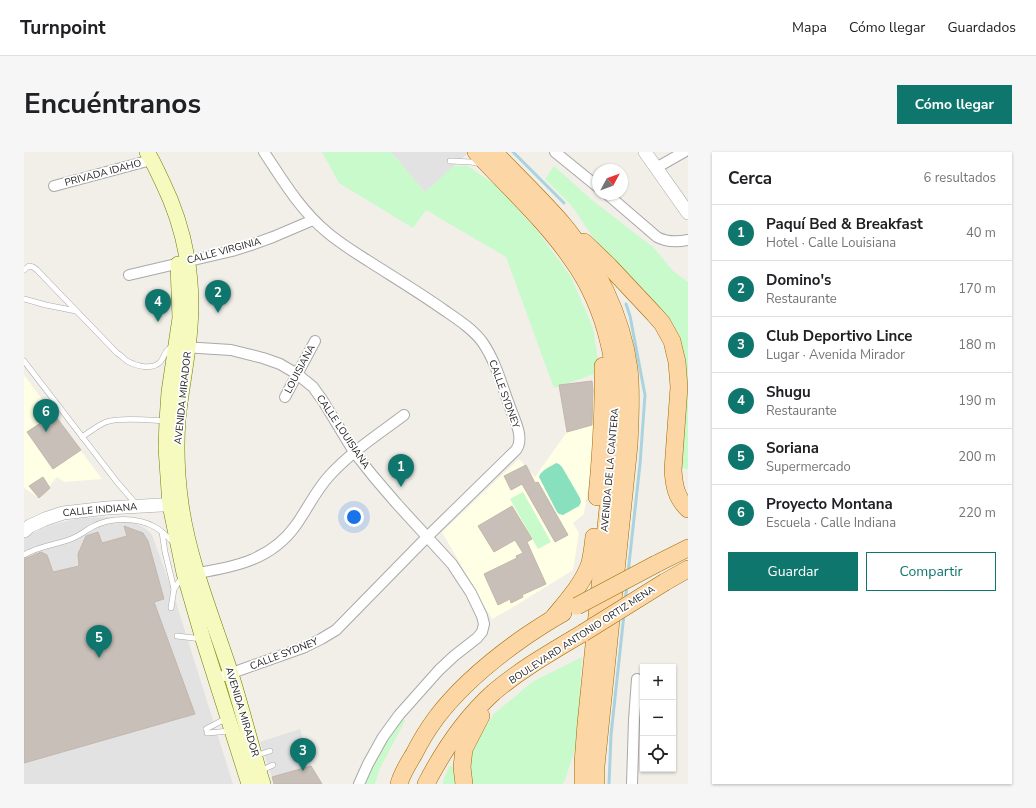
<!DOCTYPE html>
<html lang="es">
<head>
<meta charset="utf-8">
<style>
  body { margin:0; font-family:"Nunito Sans",sans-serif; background:#f6f6f6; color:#202124 }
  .controls { position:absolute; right:12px; bottom:12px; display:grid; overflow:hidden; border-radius:0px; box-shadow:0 1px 3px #0004 }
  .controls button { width:36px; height:36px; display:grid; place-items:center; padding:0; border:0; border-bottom:1px solid #e0e0e0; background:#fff; color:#202124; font:20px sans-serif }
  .compass { position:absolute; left:568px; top:12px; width:36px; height:36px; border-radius:50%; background:#fff; box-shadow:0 1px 3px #0004; rotate:49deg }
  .you { position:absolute; left:330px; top:365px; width:14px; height:14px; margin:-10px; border:3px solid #fff; border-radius:50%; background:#1a73e8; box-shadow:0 0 0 6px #1a73e833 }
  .badge { display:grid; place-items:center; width:26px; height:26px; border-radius:50%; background:#0f766e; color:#fff; font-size:13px; font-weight:700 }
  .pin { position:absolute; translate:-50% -33px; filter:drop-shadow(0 1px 2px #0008) }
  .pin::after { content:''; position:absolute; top:21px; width:14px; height:12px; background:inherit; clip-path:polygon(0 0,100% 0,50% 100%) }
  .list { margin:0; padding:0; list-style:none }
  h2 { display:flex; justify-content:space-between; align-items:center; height:52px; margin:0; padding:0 16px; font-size:17px }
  h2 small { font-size:13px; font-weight:400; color:#757577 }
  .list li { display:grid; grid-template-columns:26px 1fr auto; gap:12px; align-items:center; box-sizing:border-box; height:56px; padding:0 16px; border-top:1px solid #e0e0e0 }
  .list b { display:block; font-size:15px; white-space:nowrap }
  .list p { margin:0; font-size:13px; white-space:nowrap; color:#757577 }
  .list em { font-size:13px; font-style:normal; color:#757577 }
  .actions { display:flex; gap:8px; padding:12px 16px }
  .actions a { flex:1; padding:9px 0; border:1px solid #0f766e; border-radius:0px; text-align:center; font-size:14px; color:#0f766e }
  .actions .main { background:#0f766e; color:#fff }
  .icon { flex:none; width:22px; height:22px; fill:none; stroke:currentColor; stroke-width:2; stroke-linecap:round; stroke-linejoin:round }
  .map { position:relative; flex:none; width:664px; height:632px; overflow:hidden; border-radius:0px }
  header { display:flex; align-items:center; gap:24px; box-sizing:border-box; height:56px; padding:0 20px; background:#fff; border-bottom:1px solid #e0e0e0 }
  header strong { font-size:19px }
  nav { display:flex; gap:22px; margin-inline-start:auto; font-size:14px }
  .intro { display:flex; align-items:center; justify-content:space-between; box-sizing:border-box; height:96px; padding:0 24px }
  h1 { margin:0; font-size:28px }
  .button { padding:10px 18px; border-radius:0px; background:#0f766e; color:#fff; font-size:14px; font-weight:700 }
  main { display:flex; gap:24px; padding:0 24px }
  aside { flex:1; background:#fff; border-radius:0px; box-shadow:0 1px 3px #0004 }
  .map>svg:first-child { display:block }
  .education { fill:#ffffe5 }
  .park { fill:#c8facc }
  .pitch { fill:#88e0be }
  .parking { fill:#e2e2e2 }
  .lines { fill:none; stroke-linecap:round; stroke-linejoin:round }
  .stream { stroke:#aad3df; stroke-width:3 }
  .building { fill:#c7bfb8; stroke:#c4b6ab }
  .service-casing { stroke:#a9a9a9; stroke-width:6 }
  .minor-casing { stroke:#a9a9a9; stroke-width:12 }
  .tertiary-casing { stroke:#a9a9a9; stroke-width:14 }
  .secondary-casing { stroke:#707d05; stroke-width:16 }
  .primary-casing { stroke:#a06b00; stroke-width:18 }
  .service { stroke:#fff; stroke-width:5 }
  .minor { stroke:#fff; stroke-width:10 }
  .tertiary { stroke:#fff; stroke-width:13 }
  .secondary { stroke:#f7fabf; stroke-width:15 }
  .primary { stroke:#fcd6a4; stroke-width:17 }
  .primary-bridge-casing { stroke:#a06b00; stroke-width:18; stroke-linecap:butt }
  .primary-bridge { stroke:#fcd6a4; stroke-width:17 }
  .labels { text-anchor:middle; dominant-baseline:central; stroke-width:3.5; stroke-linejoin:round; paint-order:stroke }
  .street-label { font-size:10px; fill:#222; stroke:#fff }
</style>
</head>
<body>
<header>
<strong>Turnpoint</strong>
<nav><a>Mapa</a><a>Cómo llegar</a><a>Guardados</a></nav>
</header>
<div class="intro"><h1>Encuéntranos</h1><a class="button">Cómo llegar</a></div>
<main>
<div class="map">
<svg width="664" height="632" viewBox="0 0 664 632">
  <rect width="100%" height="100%" fill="#f2efe9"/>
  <g class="education">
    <path d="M0,223L78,327L40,330L33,325L15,346L0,336Z"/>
    <path d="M568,229L574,271L560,362L549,371L555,381L549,418L486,457L468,467L418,380L495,307L511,325L543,280L535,233Z"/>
  </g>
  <g class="park">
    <path d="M298,0H367L401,40L429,14H444L473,34L515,81L547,125L569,176L576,220L530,236L482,105L402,58L389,76L315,31Z"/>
    <path d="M530,14L568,48L630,96L649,119L664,130V317L655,316L660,206L581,103L548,54L521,27Z"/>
    <path d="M499,340L527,390L514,397L486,347Z"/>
    <path d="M558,505L553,591L541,628L538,632H444L443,607L454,585L470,562L508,530Z"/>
    <path d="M376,564L381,569L356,616L351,632H336Z"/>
    <path d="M426,613L430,616L431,632H419L420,626Z"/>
  </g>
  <path class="pitch" d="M532,311L535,312L538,315L556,346L557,350L555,354L539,363L535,362L533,360L515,325C517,318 526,315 532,311Z"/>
  <g class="parking">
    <path d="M367,0H443L444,1L401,40Z"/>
    <path d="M87,365L108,369L122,377L128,383L150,444L209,632H0V386L23,374L55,366Z"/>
    <path d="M276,577L287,614L248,625L236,590Z"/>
  </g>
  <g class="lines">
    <g class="stream">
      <path d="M489,0L540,51"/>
      <path d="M602,152L606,164L621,243L616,312L604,421"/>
      <path d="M601,449L603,434"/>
      <path d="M585,632L587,583L600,462"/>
    </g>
  </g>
  <g class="building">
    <path d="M568,229L569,239L568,273L543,280L535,233Z"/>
    <path d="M30,262L57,298L29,317L3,280Z"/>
    <path d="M502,313L511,331L514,330L544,383L531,390L498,332L487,338L480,324Z"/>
    <path d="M19,325L26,336L15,346L5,334Z"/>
    <path d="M488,354L508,387L503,390L522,432L498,443L499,445L487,451L486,447L474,453L460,422L493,406L492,404L499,401L491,388L470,400L454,374Z"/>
    <path d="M100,374L119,381L124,389L140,447L130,450L171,562L0,611V407L17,400L23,403L29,420L55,414L54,402L62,384L74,380L78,391L103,384Z"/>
    <path d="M287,614L298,632H250L248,625Z"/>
  </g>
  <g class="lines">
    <defs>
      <g id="service">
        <path d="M426,9L447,10L457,12"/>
        <path d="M0,118L5,114L9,115L13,118L93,201C97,203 100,207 103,209C112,214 129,219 137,209C141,204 141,197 148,195"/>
        <path d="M0,147L22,153L52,159"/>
        <path d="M0,209L93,330L112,352"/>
        <path d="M58,285C66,280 74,273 82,270C95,265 126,268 141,269"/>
        <path d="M138,380L141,400L150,437"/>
        <path d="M0,403C14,394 31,393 47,387C55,384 61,379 68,375C86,365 113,365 131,375C138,379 144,385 150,391"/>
        <path d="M147,456L150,437L158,425"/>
        <path d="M153,484L178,487"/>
        <path d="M182,577L203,566"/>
        <path d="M183,581L206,579"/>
        <path d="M231,601L237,602L246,599"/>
        <path d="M236,619L249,613"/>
      </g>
      <g id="minor">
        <path d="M531,0L574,35"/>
        <path d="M632,16L660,0"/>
        <path d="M30,34L127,8"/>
        <path d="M583,42L633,85C642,90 654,90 664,88"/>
        <path d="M105,123L208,99L227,93L249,85L289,68"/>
        <path d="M159,195L207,198L239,206L256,212L273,222L289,235L299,249L330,300L349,324L373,352L428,412L447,441L458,464L460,472L458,480L453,486L430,504L415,518L375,563L359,585L344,612L335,632"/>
        <path d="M261,245L291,189"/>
        <path d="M173,421C212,415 248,407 272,373C284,356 292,338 306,323C328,299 355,282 380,263"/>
        <path d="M191,527L281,495L297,487L312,478L403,385L492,298C501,286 490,267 486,255C478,234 472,210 459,191C449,177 433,167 420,158C396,141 371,126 346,110C332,101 317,92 304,81C277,59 259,29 240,0"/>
        <path d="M608,632L610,568L613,527"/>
      </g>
      <g id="tertiary">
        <path d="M621,0L664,61"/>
        <path d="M0,379L6,374L21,367L39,361L83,356L155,352"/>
      </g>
      <g id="secondary">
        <path d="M123,0C129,9 133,19 138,29C161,76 170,123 166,175C164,206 157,236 154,267C152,295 153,324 157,352C165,409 188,464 206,519C218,556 227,595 239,632"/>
        <path d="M154,112L156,166L145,240L143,269L142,296L146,353L160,421L179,487L225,632"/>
      </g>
      <g id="primary">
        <path d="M452,0C485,36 522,69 549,109C565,131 578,161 584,187C593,220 592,254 591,287L562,572L559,611V632"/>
        <path d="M470,0C492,23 516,46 537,70C572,112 598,163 605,217C608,242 606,268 605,293L572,614V632"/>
        <path d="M560,90L585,114L630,162L638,171L648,189L653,210L655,235L649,318C650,333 652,346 664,357"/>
        <path d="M573,345C577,301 580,258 579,214"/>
        <path d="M632,412L664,396"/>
        <path d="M641,430L664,417"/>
        <path d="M529,466C543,449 559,432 566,411C568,402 569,394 570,385"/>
        <path d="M375,632C378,621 384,612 390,602C396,590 404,577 412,566C437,533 469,507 502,484C514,476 526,468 539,461"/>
        <path d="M402,632C419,599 442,565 470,540C497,517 529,499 559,481"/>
        <path d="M440,632L438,615L440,597L457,564"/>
      </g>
    </defs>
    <use href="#service" class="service-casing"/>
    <use href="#minor" class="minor-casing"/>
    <use href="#tertiary" class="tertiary-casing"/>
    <use href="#secondary" class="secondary-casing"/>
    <use href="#primary" class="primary-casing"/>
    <use href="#service" class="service"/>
    <use href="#minor" class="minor"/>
    <use href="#tertiary" class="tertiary"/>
    <use href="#secondary" class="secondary"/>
    <use href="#primary" class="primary"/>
    <defs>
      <g id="primary-bridge">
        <path d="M553,454L632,412"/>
        <path d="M559,481L641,430"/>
      </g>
    </defs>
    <use href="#primary-bridge" class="primary-bridge-casing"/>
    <use href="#primary-bridge" class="primary-bridge"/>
  </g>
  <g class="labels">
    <g class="street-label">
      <text transform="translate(79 21) rotate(-15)">PRIVADA IDAHO</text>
      <text transform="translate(200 99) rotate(-15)">CALLE VIRGINIA</text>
      <text transform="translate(276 217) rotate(-62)">LOUISIANA</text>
      <text transform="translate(480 242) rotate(70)">CALLE SYDNEY</text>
      <text transform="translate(159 246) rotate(-84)">AVENIDA MIRADOR</text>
      <text transform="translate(319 280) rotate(56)">CALLE LOUISIANA</text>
      <text transform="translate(586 318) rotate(-85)">AVENIDA DE LA CANTERA</text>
      <text transform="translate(76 358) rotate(-5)">CALLE INDIANA</text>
      <text transform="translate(558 483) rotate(-33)">BOULEVARD ANTONIO ORTIZ MENA</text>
      <text transform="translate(260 502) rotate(-21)">CALLE SYDNEY</text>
      <text transform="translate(218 560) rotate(73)">AVENIDA MIRADOR</text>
    </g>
  </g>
</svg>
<div class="controls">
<button>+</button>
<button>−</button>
<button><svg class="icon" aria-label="locate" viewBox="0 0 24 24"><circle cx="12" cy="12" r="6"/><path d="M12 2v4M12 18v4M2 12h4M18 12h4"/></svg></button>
</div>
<svg class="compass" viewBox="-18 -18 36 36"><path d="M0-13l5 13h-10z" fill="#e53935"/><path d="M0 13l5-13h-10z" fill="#757577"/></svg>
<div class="you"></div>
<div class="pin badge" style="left:377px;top:335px">1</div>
<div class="pin badge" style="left:194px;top:161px">2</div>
<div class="pin badge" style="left:279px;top:619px">3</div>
<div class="pin badge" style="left:134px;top:170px">4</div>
<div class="pin badge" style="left:75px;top:506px">5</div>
<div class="pin badge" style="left:22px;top:280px">6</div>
</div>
<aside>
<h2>Cerca<small>6 resultados</small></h2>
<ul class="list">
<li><span class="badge">1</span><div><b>Paquí Bed &amp; Breakfast</b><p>Hotel · Calle Louisiana</p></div><em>40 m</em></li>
<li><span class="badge">2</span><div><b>Domino's</b><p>Restaurante</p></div><em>170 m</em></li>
<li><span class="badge">3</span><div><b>Club Deportivo Lince</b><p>Lugar · Avenida Mirador</p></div><em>180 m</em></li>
<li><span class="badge">4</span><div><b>Shugu</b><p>Restaurante</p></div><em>190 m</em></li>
<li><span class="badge">5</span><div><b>Soriana</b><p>Supermercado</p></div><em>200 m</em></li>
<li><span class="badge">6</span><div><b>Proyecto Montana</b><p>Escuela · Calle Indiana</p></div><em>220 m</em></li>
</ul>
<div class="actions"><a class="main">Guardar</a><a>Compartir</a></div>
</aside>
</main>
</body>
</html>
